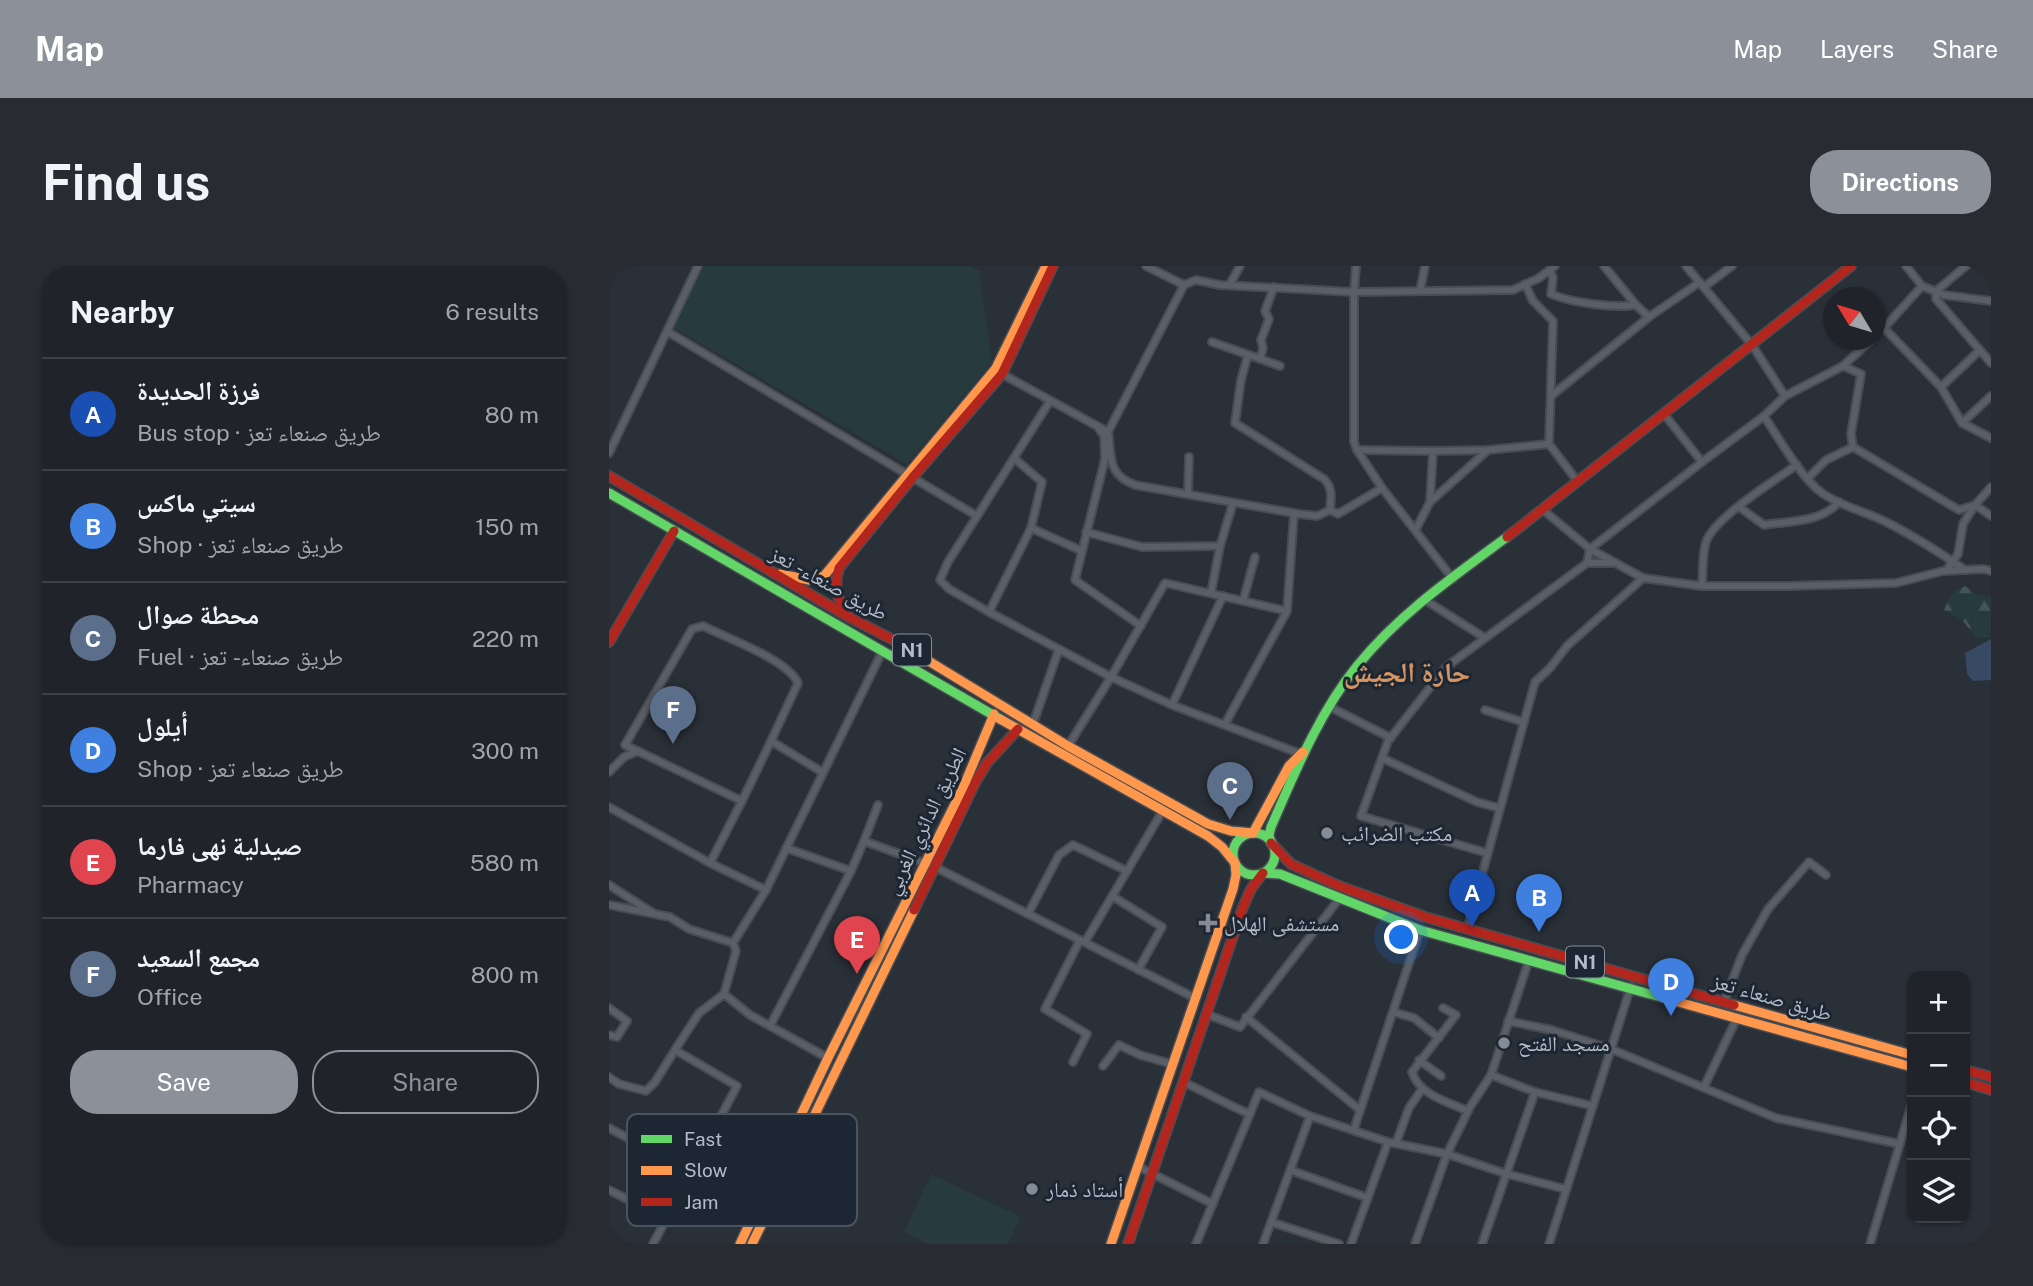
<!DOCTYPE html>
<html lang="en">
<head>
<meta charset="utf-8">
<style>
  body { margin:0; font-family:"Public Sans","Noto Naskh Arabic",sans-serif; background:#282c32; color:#f1f3f6 }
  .controls { position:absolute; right:21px; bottom:21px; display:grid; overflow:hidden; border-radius:14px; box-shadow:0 2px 5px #0004 }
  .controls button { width:63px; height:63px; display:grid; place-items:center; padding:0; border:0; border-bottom:2px solid #3d4147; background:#20242a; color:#f1f3f6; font:35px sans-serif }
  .compass { position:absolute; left:1214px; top:21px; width:63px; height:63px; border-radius:50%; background:#20242a; box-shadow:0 2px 5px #0004; rotate:308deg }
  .you { position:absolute; left:793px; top:672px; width:24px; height:24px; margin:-18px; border:5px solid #fff; border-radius:50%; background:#1a73e8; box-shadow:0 0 0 10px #1a73e833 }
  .badge { display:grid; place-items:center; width:46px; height:46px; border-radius:50%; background:#8c9099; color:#fff; font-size:23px; font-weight:700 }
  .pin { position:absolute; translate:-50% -58px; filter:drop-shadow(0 2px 4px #0008) }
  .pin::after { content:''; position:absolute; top:37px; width:24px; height:21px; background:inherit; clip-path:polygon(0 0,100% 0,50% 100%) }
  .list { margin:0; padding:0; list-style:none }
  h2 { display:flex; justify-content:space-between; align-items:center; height:91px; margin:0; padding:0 28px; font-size:30px }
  h2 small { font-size:23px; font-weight:400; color:#a2a4a8 }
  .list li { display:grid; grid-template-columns:46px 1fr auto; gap:21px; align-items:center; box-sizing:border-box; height:112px; padding:0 28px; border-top:2px solid #3d4147 }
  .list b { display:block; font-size:26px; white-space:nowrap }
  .list p { margin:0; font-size:23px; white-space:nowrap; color:#a2a4a8 }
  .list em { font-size:23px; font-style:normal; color:#a2a4a8 }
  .actions { display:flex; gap:14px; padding:21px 28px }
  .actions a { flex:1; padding:16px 0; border:2px solid #8c9099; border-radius:28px; text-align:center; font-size:24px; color:#8c9099 }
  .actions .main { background:#8c9099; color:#fff }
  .icon { flex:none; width:38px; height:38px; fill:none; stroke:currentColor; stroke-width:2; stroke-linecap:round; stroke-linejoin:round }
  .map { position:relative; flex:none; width:1382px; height:978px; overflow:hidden; border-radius:28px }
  header { display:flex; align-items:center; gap:42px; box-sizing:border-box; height:98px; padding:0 35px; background:#8c9099; color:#fff }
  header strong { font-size:33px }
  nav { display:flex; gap:38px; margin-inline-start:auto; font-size:24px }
  .intro { display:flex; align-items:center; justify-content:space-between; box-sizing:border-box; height:168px; padding:0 42px }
  h1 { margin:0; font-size:49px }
  .button { padding:18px 32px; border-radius:28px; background:#8c9099; color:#fff; font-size:24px; font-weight:700 }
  main { display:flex; gap:42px; padding:0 42px }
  aside { flex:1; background:#20242a; border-radius:28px; box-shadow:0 2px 5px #0004 }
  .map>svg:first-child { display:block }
  .green { fill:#273a3e }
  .forest { fill:url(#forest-firs) }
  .water { fill:#384963 }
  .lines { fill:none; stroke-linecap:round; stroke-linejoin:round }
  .street-casing { stroke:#484c53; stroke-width:10 }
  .fast-casing { stroke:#484c53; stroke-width:12 }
  .slow-casing { stroke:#484c53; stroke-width:12 }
  .jam-casing { stroke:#484c53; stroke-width:12 }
  .street { stroke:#5a5e66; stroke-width:6 }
  .fast { stroke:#63d668; stroke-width:9 }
  .slow { stroke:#ff974d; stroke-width:9 }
  .jam { stroke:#b3261e; stroke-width:9 }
  .poi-dot { fill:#848b96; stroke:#1d2633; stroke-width:2.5 }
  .labels { text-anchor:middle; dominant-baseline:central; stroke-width:6; stroke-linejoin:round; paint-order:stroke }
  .shield { fill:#1d2633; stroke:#878f9c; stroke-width:2 }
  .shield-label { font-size:19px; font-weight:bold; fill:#b4bcc9 }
  .street-label { font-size:21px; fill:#b4bcc9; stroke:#1d2633 }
  .poi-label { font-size:21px; fill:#b4bcc9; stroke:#1d2633; text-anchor:start }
  .district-label { font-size:28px; font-weight:bold; fill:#d59563; stroke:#1d2633 }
  .key { fill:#1d2633; stroke:#4a5360; stroke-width:2 }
  .key-label { font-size:19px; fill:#b4bcc9 }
</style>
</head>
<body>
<header>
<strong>Map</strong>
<nav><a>Map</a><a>Layers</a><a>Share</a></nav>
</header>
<div class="intro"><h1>Find us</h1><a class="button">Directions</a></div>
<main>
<aside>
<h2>Nearby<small>6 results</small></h2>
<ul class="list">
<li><span class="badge" style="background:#1a4fb4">A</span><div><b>فرزة الحديدة</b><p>Bus stop · طريق صنعاء تعز</p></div><em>80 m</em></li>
<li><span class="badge" style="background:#3f7fe0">B</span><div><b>سيتي ماكس</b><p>Shop · طريق صنعاء تعز</p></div><em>150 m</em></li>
<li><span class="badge" style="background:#5c6f8a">C</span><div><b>محطة صوال</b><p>Fuel · طريق صنعاء - تعز</p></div><em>220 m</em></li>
<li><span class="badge" style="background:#3f7fe0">D</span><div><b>أيلول</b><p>Shop · طريق صنعاء تعز</p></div><em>300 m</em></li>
<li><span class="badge" style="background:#e0444e">E</span><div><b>صيدلية نهى فارما</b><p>Pharmacy</p></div><em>580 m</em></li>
<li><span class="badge" style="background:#5c6f8a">F</span><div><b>مجمع السعيد</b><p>Office</p></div><em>800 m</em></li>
</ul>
<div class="actions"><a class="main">Save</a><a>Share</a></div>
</aside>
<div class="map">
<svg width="1382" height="978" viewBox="0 0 1382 978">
  <defs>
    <pattern id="forest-firs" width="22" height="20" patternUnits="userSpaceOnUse" patternTransform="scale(1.75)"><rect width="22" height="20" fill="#273a3e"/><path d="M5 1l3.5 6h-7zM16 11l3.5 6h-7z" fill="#445559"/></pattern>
  </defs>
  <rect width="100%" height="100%" fill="#2a3038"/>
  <g class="green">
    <path d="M95,0H362L370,5L383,96L298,198L65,62Z"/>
    <path d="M322,908L412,951L399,978H320L295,966Z"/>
  </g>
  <path class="forest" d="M1356,320L1369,329L1382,331V371H1367L1352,353L1335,344L1342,328Z"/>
  <path class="water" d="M1382,373V414L1364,415L1358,408L1356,387Z"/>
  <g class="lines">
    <defs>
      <g id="street">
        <path d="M1297,0L1313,20L1335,29L1382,35"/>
        <path d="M1357,0L1327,25V33L1382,97"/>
        <path d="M1375,0L1382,8"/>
        <path d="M941,4L944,12L942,28C963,37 1004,42 1027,39"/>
        <path d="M621,18L631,0"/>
        <path d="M916,18L924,35L944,55L940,178L969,216"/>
        <path d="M575,19L587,14L611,19L745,26L747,0"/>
        <path d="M1313,20L1275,62L1332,121L1353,157L1382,172"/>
        <path d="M1095,21L1123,0"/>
        <path d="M811,25L816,0"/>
        <path d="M1040,51L1091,16"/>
        <path d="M59,66L368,250"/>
        <path d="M603,76L671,100"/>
        <path d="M651,93L654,82L652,74L660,53L656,45L665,21"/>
        <path d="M1234,100L1252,108L1242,168L1244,181L1350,244L1366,239L1382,221"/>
        <path d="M393,108L499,166L575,19L537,0"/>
        <path d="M1332,121L1370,85"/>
        <path d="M942,130L1040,51L1027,39L995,0"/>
        <path d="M1176,130L1234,100L1262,74"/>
        <path d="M441,135L339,296L331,314L340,323L380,346L502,411L556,317L678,345L616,458"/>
        <path d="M1055,148L1093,196L1155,150L1176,130L1143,79L1077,0"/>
        <path d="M1155,150C1169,171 1193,213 1213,227C1233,241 1256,245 1277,256C1305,270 1330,286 1356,304"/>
        <path d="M1353,157L1382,130"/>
        <path d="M490,163L495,169L496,193L466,314L532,360"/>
        <path d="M499,166C503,192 498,208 526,219L690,248L708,250L721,244C722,231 724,222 715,213L626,157L632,114L639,89"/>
        <path d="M748,184L824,185L821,236L807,263"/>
        <path d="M824,185L879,184L940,178"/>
        <path d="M0,187L89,0"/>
        <path d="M1199,212L1217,194L1244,181"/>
        <path d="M579,228L580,191"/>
        <path d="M821,236L879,184"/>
        <path d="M1130,241L1155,259C1181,255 1211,257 1230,236"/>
        <path d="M721,244L729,248L773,222"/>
        <path d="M934,244L981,283L1034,312"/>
        <path d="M422,262L473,285"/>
        <path d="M477,266L533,281L611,280L624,237"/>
        <path d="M978,297L981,283L1093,196"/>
        <path d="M1337,305L1349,288L1354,258L1366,239L1382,250"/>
        <path d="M844,313L773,222L748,184L745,176V26L904,24L930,12L946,0"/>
        <path d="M1093,320C1094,307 1093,289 1097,276C1105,252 1166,214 1188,199"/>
        <path d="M602,327L611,280"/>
        <path d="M816,334L876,372"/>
        <path d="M634,335L646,291"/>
        <path d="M678,345L685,247"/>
        <path d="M380,346L422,262L433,216L405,192"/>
        <path d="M563,439L614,330"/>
        <path d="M721,441L782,472"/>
        <path d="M876,444L914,456"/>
        <path d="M424,458L450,383"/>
        <path d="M162,475L133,535L16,479L83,363L94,360C118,372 179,394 189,417L162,475L213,506"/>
        <path d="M459,480L502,411L563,439L692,488"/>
        <path d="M773,492L868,536L890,542"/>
        <path d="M0,506L15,491L29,485"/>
        <path d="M133,535L101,597L157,624"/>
        <path d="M0,541L101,597"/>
        <path d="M255,575L269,539"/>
        <path d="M878,587L752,550L779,475L837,401L978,297H1004"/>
        <path d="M242,605L255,575L326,601L586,732"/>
        <path d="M0,619L44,647"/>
        <path d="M503,630L553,661L529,704"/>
        <path d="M0,639L61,651L80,663L124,677"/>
        <path d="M419,648L450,589L464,579L518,605"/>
        <path d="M858,663L926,416L941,402L958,380L1034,312L1093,320H1178L1287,317L1334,305L1374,303L1382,305"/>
        <path d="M476,676L553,546"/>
        <path d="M1115,736L1133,689L1159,643L1200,596L1217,609"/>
        <path d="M0,742L18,755L8,771L0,769"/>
        <path d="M834,742L847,749L803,806C810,829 839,836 859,845"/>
        <path d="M784,746L805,752L830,772"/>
        <path d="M597,748L631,761L730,633"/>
        <path d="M637,751L751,844"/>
        <path d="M899,755L943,764L1002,783L1167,852L1291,878"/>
        <path d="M161,760L242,605L177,582"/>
        <path d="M219,792L141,749L115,728L127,685L124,677L157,624L274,384"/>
        <path d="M810,794L832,810"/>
        <path d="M464,796L478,768L436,743L471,674"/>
        <path d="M494,800L510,779L531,789L563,798"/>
        <path d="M882,809L926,826L984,840"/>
        <path d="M0,811L10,818L37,825L46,816L66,784"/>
        <path d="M574,816C597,826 618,839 641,848"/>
        <path d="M1095,821L1128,752"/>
        <path d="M0,862L83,906"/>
        <path d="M745,863L811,664"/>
        <path d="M787,877L800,842L813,823"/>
        <path d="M528,900L604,938"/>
        <path d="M681,904L759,932"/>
        <path d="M0,924L57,953"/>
        <path d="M662,956L730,978"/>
        <path d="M44,978L128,820L66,784L90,747L115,728"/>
        <path d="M587,978L650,826L701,850L779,876L838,888L898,908L956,923"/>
        <path d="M654,978L701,850"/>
        <path d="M742,978L779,876"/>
        <path d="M806,978L838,888L861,841L882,809L920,694"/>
        <path d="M873,978L926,826"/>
        <path d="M940,978L1022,720"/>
        <path d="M1261,978L1303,837"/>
      </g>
      <g id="fast">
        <path d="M0,227L391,453"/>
        <circle cx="645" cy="588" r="21"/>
        <path d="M662,577L660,569L662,561C686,506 710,447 748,400C790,348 845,310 898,271"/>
        <path d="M654,607L671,608L811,664L1055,732"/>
      </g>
      <g id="slow">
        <path d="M171,308L200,314L215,310L387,102L437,0"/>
        <path d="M290,377L459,480L599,558L622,565L644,567"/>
        <path d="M391,453L599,570L613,581L626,597"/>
        <path d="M644,567L680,500L694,486"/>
        <path d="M1055,732L1303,801"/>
        <path d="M1125,739L1303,789"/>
        <path d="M131,978L219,792L354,522L385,448"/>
        <path d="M143,978L305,644"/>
        <path d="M502,978L624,623L627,609L626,597"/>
      </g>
      <g id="jam">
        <path d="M0,210L238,350L290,377"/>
        <path d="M898,271L1242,0"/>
        <path d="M238,350C229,333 224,321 230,302L304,211L393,108L444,0"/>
        <path d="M0,376L65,265"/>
        <path d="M662,577L682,598L730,620L816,651L1125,739"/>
        <path d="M305,644L367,515L378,497L409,463"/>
        <path d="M1356,804L1382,811"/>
        <path d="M1356,816L1382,824"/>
        <path d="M519,978L634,641L642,623L654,607"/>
      </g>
    </defs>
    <use href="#street" class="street-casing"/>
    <use href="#fast" class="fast-casing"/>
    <use href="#slow" class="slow-casing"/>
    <use href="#jam" class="jam-casing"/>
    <use href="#street" class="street"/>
    <use href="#fast" class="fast"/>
    <use href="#slow" class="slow"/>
    <use href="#jam" class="jam"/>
  </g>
  <g class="poi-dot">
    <circle cx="718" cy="567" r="7"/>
    <path d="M595.5 646.5h7v7h7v7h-7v7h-7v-7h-7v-7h7z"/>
    <circle cx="895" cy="777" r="7"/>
    <circle cx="423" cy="923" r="7"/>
  </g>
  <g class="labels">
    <g class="shield">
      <rect x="284" y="368.5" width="38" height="31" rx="5"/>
      <rect x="957" y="680.5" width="38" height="31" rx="5"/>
    </g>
    <g class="shield-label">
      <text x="303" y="384">N1</text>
      <text x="976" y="696">N1</text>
    </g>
    <g class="street-label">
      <text transform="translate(220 317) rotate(29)">طريق صنعاء - تعز</text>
      <text transform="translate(316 555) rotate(-64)">الطريق الدائري الغربي</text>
      <text transform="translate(1163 731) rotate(16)">طريق صنعاء تعز</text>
    </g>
    <g class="poi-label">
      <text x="732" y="567">مكتب الضرائب</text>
      <text x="615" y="657">مستشفى الهلال</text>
      <text x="909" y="777">مسجد الفتح</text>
      <text x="437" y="923">أستاد ذمار</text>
    </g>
    <g class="district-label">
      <text x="798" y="405">حارة الجيش</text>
    </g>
  </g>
  <rect x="18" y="848" width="230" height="112" rx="10" class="key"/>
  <rect x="32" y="869" width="31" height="8" fill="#63d668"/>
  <rect x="32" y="900" width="31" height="9" fill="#ff974d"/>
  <rect x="32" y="932" width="31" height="8" fill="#b3261e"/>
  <g class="key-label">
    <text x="75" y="880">Fast</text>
    <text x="75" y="911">Slow</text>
    <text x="75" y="943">Jam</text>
  </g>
</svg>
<div class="controls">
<button>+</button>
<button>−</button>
<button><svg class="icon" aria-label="locate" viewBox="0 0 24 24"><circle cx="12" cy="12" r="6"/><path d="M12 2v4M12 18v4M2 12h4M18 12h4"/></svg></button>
<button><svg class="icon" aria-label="layers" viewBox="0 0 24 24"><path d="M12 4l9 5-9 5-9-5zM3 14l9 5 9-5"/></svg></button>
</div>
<svg class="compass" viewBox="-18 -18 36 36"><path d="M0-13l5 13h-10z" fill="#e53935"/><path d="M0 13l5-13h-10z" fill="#a2a4a8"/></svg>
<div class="you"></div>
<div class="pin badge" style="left:863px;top:661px;background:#1a4fb4">A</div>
<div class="pin badge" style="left:930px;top:666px;background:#3f7fe0">B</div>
<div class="pin badge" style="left:621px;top:554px;background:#5c6f8a">C</div>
<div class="pin badge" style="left:1062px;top:750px;background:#3f7fe0">D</div>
<div class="pin badge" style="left:248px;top:708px;background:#e0444e">E</div>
<div class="pin badge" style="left:64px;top:478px;background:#5c6f8a">F</div>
</div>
</main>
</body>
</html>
